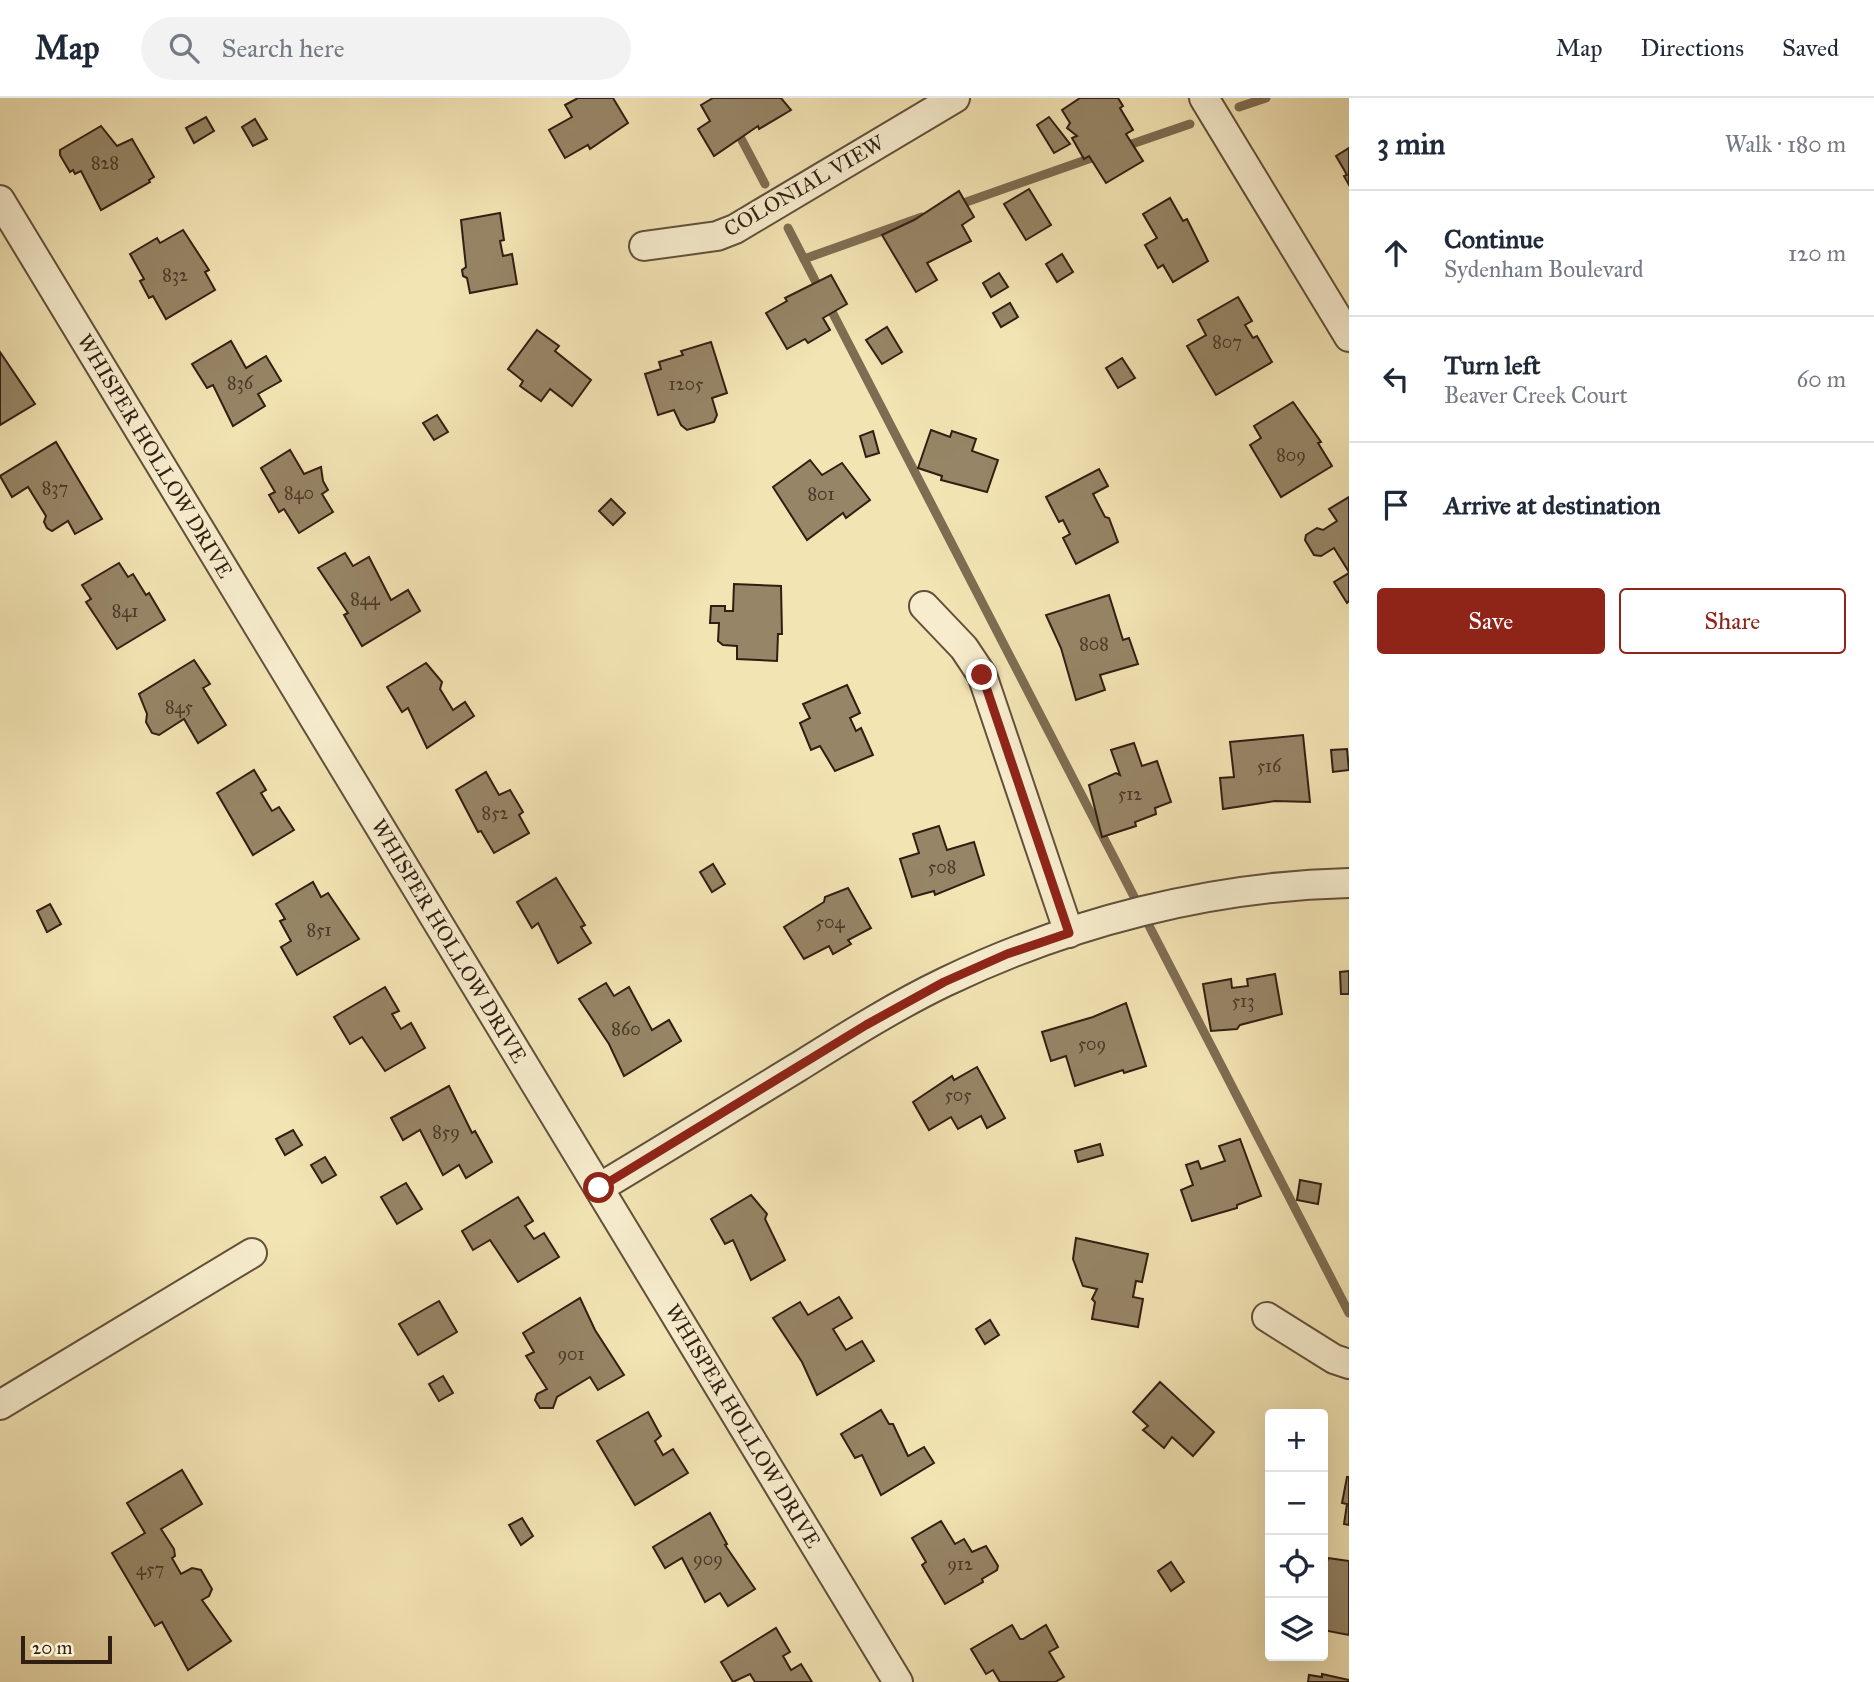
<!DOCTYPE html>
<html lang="en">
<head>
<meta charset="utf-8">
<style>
  body { margin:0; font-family:"IM FELL Great Primer",serif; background:#f2f2f3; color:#1f2937 }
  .controls { position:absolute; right:21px; bottom:21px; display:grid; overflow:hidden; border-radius:7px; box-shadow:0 7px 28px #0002 }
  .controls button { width:63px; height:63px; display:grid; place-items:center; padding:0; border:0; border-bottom:2px solid #e0e1e3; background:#fff; color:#1f2937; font:35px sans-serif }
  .scale { position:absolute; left:21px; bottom:18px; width:91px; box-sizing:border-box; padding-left:7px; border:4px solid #311e12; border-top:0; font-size:19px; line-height:24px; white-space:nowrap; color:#311e12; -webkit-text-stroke:5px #f7edce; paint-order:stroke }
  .stop { position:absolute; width:21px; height:21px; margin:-16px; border:5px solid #8f2418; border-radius:50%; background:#fff }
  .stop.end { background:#8f2418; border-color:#fff; box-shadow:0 2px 7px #0008 }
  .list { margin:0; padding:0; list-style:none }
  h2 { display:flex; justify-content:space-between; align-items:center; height:91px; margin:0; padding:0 28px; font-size:30px }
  h2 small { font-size:23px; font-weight:400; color:#747a83 }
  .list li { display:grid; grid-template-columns:46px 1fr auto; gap:21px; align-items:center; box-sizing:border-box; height:126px; padding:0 28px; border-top:2px solid #e0e1e3 }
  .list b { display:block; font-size:26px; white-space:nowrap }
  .list p { margin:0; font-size:23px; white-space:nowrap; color:#747a83 }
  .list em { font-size:23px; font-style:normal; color:#747a83 }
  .actions { display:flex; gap:14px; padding:21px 28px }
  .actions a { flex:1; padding:16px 0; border:2px solid #8f2418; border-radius:7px; text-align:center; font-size:24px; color:#8f2418 }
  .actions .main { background:#8f2418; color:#fff }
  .icon { flex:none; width:38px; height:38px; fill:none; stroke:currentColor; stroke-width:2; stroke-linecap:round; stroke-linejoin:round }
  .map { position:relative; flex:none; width:1349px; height:1584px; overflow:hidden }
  header { display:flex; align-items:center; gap:42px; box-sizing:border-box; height:98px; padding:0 35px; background:#fff; border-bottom:2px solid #e0e1e3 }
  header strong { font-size:33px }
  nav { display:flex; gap:38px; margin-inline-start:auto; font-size:24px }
  .search { width:490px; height:63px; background:#f2f2f3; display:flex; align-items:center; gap:18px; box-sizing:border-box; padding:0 24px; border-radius:38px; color:#747a83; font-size:26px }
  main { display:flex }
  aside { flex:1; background:#fff }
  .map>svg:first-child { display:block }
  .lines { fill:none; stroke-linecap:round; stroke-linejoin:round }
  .stream { stroke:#7e6d52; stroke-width:9 }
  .building { fill:#968566; stroke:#311e12; stroke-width:2 }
  .street-casing { stroke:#62503a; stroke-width:32 }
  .street { stroke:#f7edce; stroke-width:28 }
  .route { stroke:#8f2418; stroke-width:9 }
  .labels { text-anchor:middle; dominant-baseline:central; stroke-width:7; stroke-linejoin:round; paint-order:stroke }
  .number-label { font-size:18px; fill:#4a3827 }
  .street-label { font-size:21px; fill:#311e12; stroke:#f7edce }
</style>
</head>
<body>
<header>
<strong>Map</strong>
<div class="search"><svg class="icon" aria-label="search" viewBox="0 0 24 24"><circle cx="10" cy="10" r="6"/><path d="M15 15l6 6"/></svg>Search here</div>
<nav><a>Map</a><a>Directions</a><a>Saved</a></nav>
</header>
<main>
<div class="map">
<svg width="1349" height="1584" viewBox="0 0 1349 1584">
  <rect width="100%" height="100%" fill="#f3e4b4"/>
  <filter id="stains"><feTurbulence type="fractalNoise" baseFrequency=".00286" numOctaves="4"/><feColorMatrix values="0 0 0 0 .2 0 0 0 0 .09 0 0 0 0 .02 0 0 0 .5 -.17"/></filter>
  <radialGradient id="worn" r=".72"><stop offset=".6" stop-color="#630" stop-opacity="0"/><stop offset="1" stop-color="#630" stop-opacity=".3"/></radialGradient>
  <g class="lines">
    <g class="stream">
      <path d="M1239,9L1266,0"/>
      <path d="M735,29L765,86"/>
      <path d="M1123,49L1190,26"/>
      <path d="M955,108L1100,57"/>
      <path d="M788,130L821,194"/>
      <path d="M804,161L922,119"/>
      <path d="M828,206L1349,1215"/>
    </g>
  </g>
  <g class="building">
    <path d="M578,0H613L628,25L590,51L588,47L565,60L549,32L572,19L565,7Z"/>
    <path d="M713,0H781L791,12L759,31L758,28L714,58L698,31L710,23L701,7Z"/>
    <path d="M1118,0L1123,8L1120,10L1133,32L1126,36L1143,63L1106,85L1089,58L1084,61L1072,40L1077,38L1067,30L1070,25L1062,12L1080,0Z"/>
    <path d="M206,19L214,33L194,45L186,30Z"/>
    <path d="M1049,19L1070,46L1054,55L1037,27Z"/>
    <path d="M255,21L267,41L253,48L242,29Z"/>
    <path d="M101,28L117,48L132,41L154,79L149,82L150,84L101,112L81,73L75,76L73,72L70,74L60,57V52Z"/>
    <path d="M1349,50V87L1344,78L1347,77L1336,58Z"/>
    <path d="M1029,91L1051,127L1026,142L1004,106Z"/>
    <path d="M959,93L974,119L962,127L971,143L927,165L937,182L916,194L882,137L914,122Z"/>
    <path d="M1170,100L1183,123L1187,121L1208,163L1173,184L1163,167L1158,170L1145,147L1157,140L1143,116Z"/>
    <path d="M500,115L504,142L500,143L503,158L512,156L517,186L470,195L467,180L463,178L462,172L466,169L461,122Z"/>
    <path d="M183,132L209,172L205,174L215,192L166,221L153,198L149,200L140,183L144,181L130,156L157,140L160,145Z"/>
    <path d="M1062,156L1073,174L1057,184L1046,166Z"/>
    <path d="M999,175L1008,189L991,199L983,185Z"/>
    <path d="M831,177L847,206L823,220L830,232L808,245L805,241L787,251L766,215L787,203L785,200Z"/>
    <path d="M1238,199L1252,223L1245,227L1253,240L1257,238L1272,264L1216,297L1187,248L1206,237L1198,222Z"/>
    <path d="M1010,205L1018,219L1001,229L993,215Z"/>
    <path d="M887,229L902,254L882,266L866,242Z"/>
    <path d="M537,232L559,248L555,253L591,282L572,308L550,291L541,303L520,288L523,283L508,271Z"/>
    <path d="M231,243L246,270L266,258L281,283L258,296L265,308L233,328L213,287L207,290L192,266Z"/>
    <path d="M711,244L727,295L712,300L717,317L714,324L687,332L681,327L674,312L658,317L645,276L661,271L659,264L683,257L681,253Z"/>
    <path d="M0,254L35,306L0,327Z"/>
    <path d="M1122,260L1135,280L1118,290L1106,270Z"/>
    <path d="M1293,304L1321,344L1318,345L1332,368L1281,399L1250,347L1261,340L1254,328Z"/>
    <path d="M437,317L448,334L434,342L423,325Z"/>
    <path d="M931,332L950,339L952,333L976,341L972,353L998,362L987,394L941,382L942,378L918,370Z"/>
    <path d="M873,333L879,355L866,359L860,338Z"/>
    <path d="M56,344L102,421L75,436L68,423L52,433L47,430L44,424L46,418L28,389L12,399L0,378Z"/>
    <path d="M290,352L304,376L321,369L323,383L328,392L322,396L333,414L299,435L284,411L279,414L269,397L275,394L261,370Z"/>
    <path d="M810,362L822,377L842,365L870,402L846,420L843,415L807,442L773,389Z"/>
    <path d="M1099,371L1108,388L1093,396L1105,419L1109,420L1118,444L1076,466L1063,440L1070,436L1063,422L1059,424L1046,399Z"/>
    <path d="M1349,399V474L1334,450L1321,458L1314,457L1305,442L1306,437L1317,430L1323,432L1337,423L1329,411Z"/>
    <path d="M611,401L625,415L613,427L599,413Z"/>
    <path d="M345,455L353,468L369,459L391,502L408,492L420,513L362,548L344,517L348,515L318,470Z"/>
    <path d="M119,465L128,479L133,476L146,497L149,495L165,522L117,551L86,504L91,501L82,487Z"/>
    <path d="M1349,475V503L1347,505L1334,484Z"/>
    <path d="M734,486L781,488L782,536H778L777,563L737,561V548L723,547L718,543L719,525H710L711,508H725V513H733Z"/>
    <path d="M1109,497L1123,542L1129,540L1138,566L1100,577L1105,592L1076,602L1061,550L1046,517Z"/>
    <path d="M194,562L210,586L203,590L226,627L198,645L184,621L159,637L152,635L146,624L147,616L139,596Z"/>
    <path d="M426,565L442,584L440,591L453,612L465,604L474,618L427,650L408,610L402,614L387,589Z"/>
    <path d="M847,587L860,615L850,620L856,633L861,630L873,657L835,673L820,648L811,652L800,625L810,620L803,606Z"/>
    <path d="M1303,637L1310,704L1275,703L1223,711L1220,680L1234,679L1230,644Z"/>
    <path d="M1134,645L1142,668L1157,663L1171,704L1155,710L1156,716L1135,724L1136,728L1102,739L1089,687L1116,675L1120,677L1111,652Z"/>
    <path d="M1347,651L1349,672L1333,674L1331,652Z"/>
    <path d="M254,672L266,692L261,695L272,713L279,709L294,732L253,757L217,695Z"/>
    <path d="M486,674L499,697L510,692L523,714L519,717L529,735L494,755L481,733L478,734L456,692Z"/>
    <path d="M939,728L947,752L974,744L984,777L935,797L934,793L912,799L900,761L919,755L913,736Z"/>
    <path d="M713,766L725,786L712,794L700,774Z"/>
    <path d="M556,780L585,827L581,829L591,845L558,865L538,825L532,830L517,804Z"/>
    <path d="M313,784L321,799L328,795L359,841L297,877L281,849L291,843L280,823L285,821L276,806Z"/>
    <path d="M848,790L871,830L848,842L851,846L833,856L829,848L804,861L784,829L824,804L825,799Z"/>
    <path d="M50,806L61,826L47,834L37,813Z"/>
    <path d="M1349,873V896H1341L1340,874Z"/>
    <path d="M1275,876L1282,916L1240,927L1237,931L1211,933L1203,886L1231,881L1232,890L1248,888L1247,881Z"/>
    <path d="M606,885L614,898L629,889L652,932L669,922L681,943L624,978L609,946L579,901Z"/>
    <path d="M385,889L399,913L392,916L401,931L411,925L425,950L385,973L362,939L350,946L334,919Z"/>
    <path d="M1126,905L1146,968L1124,975L1123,972L1075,988L1066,958L1051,963L1042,934L1093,919Z"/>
    <path d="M977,969L1005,1020L987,1030L981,1018L958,1031L951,1019L929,1032L913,1004L952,978L954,982Z"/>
    <path d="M449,988L472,1035L475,1033L492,1064L466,1080L459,1067L443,1077L420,1032L403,1042L391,1020Z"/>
    <path d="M293,1032L302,1047L285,1057L276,1041Z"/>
    <path d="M1240,1041L1261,1098L1237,1107V1110L1192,1123L1181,1092L1193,1087L1186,1067L1198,1063L1201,1071L1225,1063L1219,1048Z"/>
    <path d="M1100,1046L1103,1057L1078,1064L1075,1053Z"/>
    <path d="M325,1059L336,1077L322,1085L311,1067Z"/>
    <path d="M1300,1082L1321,1086L1318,1106L1297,1102Z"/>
    <path d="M406,1085L422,1111L397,1126L381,1099Z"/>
    <path d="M751,1097L767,1116L765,1121L785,1162L751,1182L733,1142L725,1146L711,1121Z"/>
    <path d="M518,1099L533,1123L525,1128L534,1141L544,1135L559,1159L518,1184L490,1142L473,1152L462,1133Z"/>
    <path d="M1076,1140L1148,1156L1142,1184L1136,1183L1133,1199L1143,1201L1138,1229L1092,1221L1095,1204L1092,1201L1097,1191L1083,1188L1073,1161Z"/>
    <path d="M839,1199L852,1220L833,1231L846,1252L862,1243L874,1263L817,1297L802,1264L773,1220L800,1204L808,1217Z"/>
    <path d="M580,1200L595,1232L624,1277L598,1292L590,1279L557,1299L553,1310H540L535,1302L537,1296L547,1291L526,1258L534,1254L523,1235Z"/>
    <path d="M439,1203L457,1234L418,1257L399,1226Z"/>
    <path d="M990,1222L999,1237L985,1246L976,1231Z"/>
    <path d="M443,1278L453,1295L439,1303L429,1286Z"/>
    <path d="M1160,1284L1214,1334L1193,1358L1172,1339L1164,1350L1143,1332L1148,1328L1133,1314Z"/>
    <path d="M881,1312L889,1326H893L908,1358L924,1349L934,1365L881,1397L862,1357L855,1360L841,1336Z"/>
    <path d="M648,1314L661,1338L655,1343L663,1357L673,1351L688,1375L635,1407L597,1343Z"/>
    <path d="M182,1372L202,1406L161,1431L174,1451L175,1458L172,1460L181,1476L192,1470L201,1472L212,1491L209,1498L202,1502L231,1543L188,1572L162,1524L155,1528L112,1455L145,1435L127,1405Z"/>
    <path d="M1347,1379H1349V1427L1344,1426L1347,1406L1342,1405Z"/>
    <path d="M710,1415L727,1446L725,1447L755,1491L728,1508L720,1495L705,1504L682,1460L665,1470L653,1449Z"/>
    <path d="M522,1420L533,1438L521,1447L509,1427Z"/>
    <path d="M941,1423L955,1446L964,1441L972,1454L986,1448L998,1468L997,1472L982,1481L983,1484L945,1506L922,1467L926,1464L912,1440Z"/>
    <path d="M1328,1460L1349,1463V1537L1323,1532V1478Z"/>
    <path d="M1171,1464L1184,1484L1171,1493L1158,1473Z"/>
    <path d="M1012,1527L1020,1541H1023L1046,1527L1058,1549L1049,1554L1064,1579L1055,1584H1000L993,1572L986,1576L971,1551Z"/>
    <path d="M776,1530L790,1554L783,1558L791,1572L801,1566L812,1584H755L750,1576L733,1584L721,1564Z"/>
    <path d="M1322,1576L1349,1582V1584H1308L1309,1577L1322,1579Z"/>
  </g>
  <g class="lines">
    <defs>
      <g id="street">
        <path d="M1204,0L1349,239"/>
        <path d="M0,102L898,1584"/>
        <path d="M644,148L717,138L735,131L955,0"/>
        <path d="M924,508L964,550L982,577L1069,835"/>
        <path d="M599,1090C666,1050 732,1009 798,969C846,939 895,908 945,884C1070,824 1211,788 1349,785"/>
        <path d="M1267,1219L1334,1261L1349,1266"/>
        <path d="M0,1307L252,1155"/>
      </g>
    </defs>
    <use href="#street" class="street-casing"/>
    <use href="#street" class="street"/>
  </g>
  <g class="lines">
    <path class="route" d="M599,1090L866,927L944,884L1007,856L1069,835L982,577"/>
  </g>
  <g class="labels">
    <g class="number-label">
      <text x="105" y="65">828</text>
      <text x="175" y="177">832</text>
      <text x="1227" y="244">807</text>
      <text x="240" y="285">836</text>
      <text x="686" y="286">1205</text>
      <text x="1291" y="357">809</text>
      <text x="55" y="390">837</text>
      <text x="299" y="395">840</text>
      <text x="821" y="396">801</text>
      <text x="365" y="501">844</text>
      <text x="125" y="513">841</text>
      <text x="1094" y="546">808</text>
      <text x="179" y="609">845</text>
      <text x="1269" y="668">516</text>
      <text x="1130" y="696">512</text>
      <text x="495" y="715">852</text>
      <text x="942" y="769">508</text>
      <text x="830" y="824">504</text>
      <text x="319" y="832">851</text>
      <text x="1243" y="903">513</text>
      <text x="626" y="931">860</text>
      <text x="1092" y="946">509</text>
      <text x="958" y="997">505</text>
      <text x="446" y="1034">859</text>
      <text x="571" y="1256">901</text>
      <text x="708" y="1461">909</text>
      <text x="960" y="1466">912</text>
      <text x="150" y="1471">457</text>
    </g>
    <g class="street-label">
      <text transform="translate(804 88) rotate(-30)">COLONIAL VIEW</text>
      <text transform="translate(155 358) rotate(59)">WHISPER HOLLOW DRIVE</text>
      <text transform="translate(449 843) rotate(59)">WHISPER HOLLOW DRIVE</text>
      <text transform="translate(743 1328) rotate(59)">WHISPER HOLLOW DRIVE</text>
    </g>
  </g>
  <rect width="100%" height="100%" filter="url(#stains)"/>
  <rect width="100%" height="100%" fill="url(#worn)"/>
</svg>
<div class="controls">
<button>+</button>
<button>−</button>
<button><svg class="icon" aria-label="locate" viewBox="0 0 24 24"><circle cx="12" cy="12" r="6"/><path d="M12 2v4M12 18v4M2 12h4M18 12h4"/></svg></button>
<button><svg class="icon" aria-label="layers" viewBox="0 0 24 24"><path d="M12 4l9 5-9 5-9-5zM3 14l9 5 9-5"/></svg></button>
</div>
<div class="scale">20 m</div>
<div class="stop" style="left:599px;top:1090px"></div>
<div class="stop end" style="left:982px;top:577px"></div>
</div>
<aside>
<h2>3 min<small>Walk · 180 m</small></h2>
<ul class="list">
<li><svg class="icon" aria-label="ahead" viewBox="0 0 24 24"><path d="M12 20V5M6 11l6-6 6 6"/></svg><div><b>Continue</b><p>Sydenham Boulevard</p></div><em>120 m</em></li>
<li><svg class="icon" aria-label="left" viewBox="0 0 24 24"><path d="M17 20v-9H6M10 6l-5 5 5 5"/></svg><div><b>Turn left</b><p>Beaver Creek Court</p></div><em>60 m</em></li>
<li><svg class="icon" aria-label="arrive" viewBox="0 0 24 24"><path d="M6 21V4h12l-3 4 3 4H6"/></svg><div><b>Arrive at destination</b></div></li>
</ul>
<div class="actions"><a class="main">Save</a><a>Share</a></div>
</aside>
</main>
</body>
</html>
